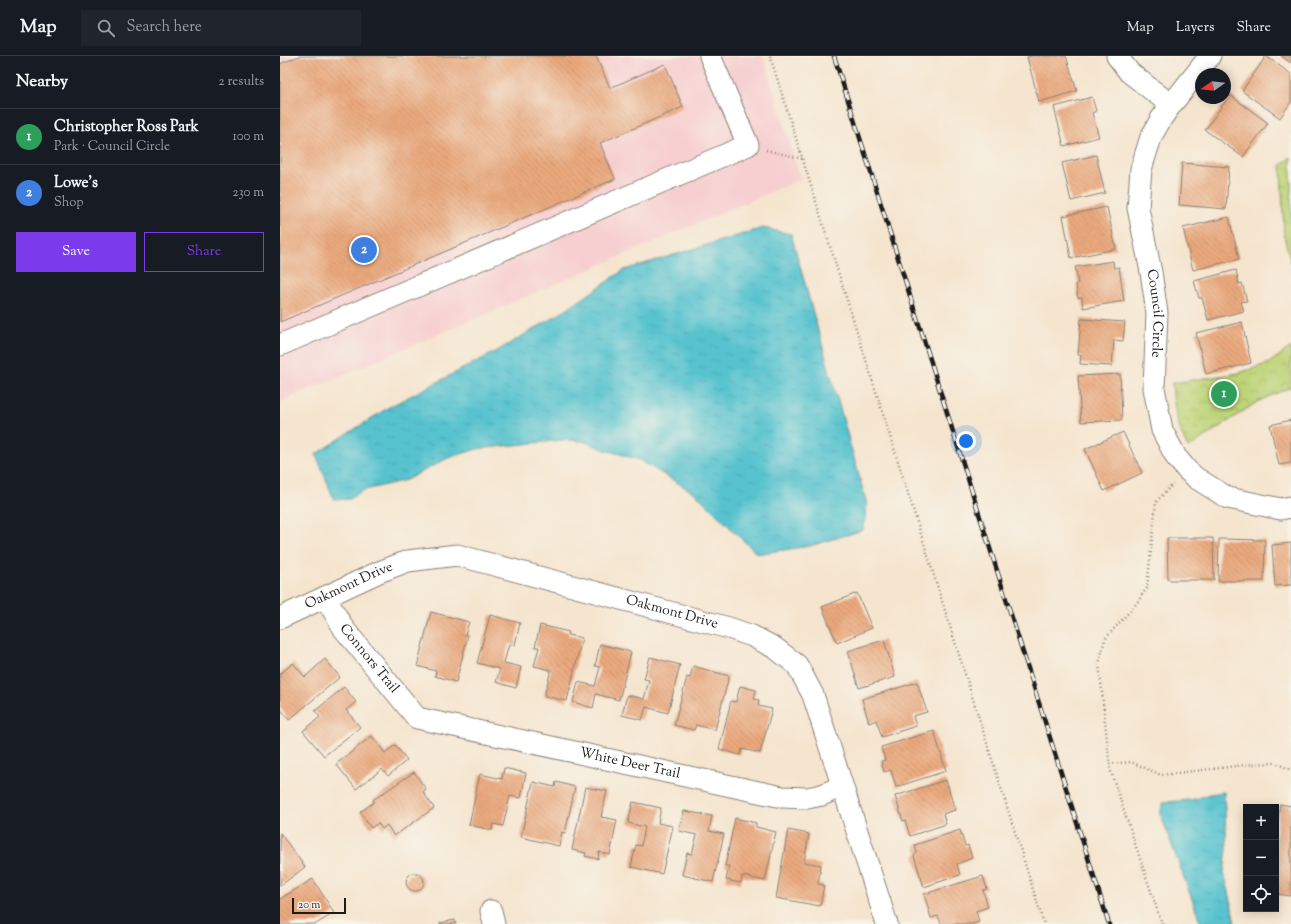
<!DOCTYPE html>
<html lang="en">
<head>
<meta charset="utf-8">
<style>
  body { margin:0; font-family:"Sorts Mill Goudy",serif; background:#20242c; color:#f1f3f6 }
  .controls { position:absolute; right:12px; bottom:12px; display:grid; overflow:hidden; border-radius:0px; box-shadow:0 2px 10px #0003 }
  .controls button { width:36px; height:36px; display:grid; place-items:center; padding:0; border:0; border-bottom:1px solid #363941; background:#171b24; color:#f1f3f6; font:20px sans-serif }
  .compass { position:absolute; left:915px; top:12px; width:36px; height:36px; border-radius:50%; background:#171b24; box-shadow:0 2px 10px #0003; rotate:256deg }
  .scale { position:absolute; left:12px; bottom:10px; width:54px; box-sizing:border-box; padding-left:4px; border:2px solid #1c1c1c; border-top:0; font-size:11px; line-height:14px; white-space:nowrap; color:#1c1c1c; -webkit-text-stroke:3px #f7f3e8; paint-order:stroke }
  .you { position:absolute; left:686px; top:385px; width:14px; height:14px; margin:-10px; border:3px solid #fff; border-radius:50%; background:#1a73e8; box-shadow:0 0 0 6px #1a73e833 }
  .badge { display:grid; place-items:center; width:26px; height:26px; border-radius:50%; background:#7c3aed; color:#fff; font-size:13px; font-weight:700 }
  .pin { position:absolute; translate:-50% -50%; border:2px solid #fff; box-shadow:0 1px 4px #0006 }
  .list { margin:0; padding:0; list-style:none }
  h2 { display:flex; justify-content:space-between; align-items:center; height:52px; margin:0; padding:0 16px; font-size:17px }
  h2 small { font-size:13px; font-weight:400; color:#9ea1a6 }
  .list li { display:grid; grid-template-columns:26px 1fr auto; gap:12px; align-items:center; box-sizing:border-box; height:56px; padding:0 16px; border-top:1px solid #363941 }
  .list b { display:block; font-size:15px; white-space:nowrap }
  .list p { margin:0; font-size:13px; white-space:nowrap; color:#9ea1a6 }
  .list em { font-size:13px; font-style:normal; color:#9ea1a6 }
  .actions { display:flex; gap:8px; padding:12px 16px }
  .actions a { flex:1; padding:9px 0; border:1px solid #7c3aed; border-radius:0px; text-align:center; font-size:14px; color:#7c3aed }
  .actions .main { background:#7c3aed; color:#fff }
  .icon { flex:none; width:22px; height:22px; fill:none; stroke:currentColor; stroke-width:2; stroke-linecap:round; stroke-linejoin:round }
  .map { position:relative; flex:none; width:1011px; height:868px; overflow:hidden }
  header { display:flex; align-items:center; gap:24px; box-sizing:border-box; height:56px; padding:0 20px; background:#171b24; border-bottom:1px solid #363941 }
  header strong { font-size:19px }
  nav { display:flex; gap:22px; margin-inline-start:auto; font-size:14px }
  .search { width:280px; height:36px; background:#20242c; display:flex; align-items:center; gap:10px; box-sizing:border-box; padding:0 14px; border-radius:0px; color:#9ea1a6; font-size:15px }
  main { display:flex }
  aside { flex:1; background:#171b24 }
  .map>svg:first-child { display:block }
  .built { fill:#f7cfd0 }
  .park { fill:url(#park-crowns); stroke:#6d784a }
  .water { fill:url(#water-ripples); stroke:#3a7076 }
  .building { fill:url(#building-back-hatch) }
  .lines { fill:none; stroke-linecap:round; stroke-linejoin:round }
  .minor-casing { stroke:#888076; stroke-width:23 }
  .path { stroke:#888076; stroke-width:2.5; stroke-dasharray:1 3; stroke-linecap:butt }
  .minor { stroke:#fff; stroke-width:21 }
  .rail-casing { stroke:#1c1c1c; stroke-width:4.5 }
  .rail { stroke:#f7f3e8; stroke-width:3; stroke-dasharray:9; stroke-linecap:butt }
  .labels { text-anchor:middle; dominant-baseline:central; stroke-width:3; stroke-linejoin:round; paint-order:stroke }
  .street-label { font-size:14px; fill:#1c1c1c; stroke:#f7f3e8 }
</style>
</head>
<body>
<header>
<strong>Map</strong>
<div class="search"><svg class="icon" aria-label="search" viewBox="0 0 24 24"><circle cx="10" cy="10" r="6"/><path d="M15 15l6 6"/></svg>Search here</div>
<nav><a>Map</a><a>Layers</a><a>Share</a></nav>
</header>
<main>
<aside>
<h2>Nearby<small>2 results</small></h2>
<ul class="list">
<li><span class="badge" style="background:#2e9e5b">1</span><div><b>Christopher Ross Park</b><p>Park · Council Circle</p></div><em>100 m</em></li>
<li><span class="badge" style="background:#3f7fe0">2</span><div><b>Lowe's</b><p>Shop</p></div><em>230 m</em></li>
</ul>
<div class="actions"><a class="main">Save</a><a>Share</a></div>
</aside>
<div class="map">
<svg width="1011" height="868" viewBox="0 0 1011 868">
  <defs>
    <pattern id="park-crowns" width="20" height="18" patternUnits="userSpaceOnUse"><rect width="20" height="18" fill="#bed478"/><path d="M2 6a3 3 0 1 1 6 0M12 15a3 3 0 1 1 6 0" fill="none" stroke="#a3b567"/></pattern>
    <pattern id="water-ripples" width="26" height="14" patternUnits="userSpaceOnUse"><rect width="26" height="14" fill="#57c3cf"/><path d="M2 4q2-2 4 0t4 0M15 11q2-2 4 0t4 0" fill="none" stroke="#4ba7b1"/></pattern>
    <pattern id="building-back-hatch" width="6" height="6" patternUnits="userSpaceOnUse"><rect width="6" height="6" fill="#eaa87d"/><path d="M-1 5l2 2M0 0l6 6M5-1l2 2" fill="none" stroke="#c8906b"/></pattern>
  </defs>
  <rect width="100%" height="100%" fill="#f7f3e8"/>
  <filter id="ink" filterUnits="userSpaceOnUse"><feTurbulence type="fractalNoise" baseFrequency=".025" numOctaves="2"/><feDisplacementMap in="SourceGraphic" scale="8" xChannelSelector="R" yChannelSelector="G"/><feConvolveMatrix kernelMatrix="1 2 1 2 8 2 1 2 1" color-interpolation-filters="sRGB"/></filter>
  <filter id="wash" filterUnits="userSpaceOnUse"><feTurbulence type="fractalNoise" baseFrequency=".012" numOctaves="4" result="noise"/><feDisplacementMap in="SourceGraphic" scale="16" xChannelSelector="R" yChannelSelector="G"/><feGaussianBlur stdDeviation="0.9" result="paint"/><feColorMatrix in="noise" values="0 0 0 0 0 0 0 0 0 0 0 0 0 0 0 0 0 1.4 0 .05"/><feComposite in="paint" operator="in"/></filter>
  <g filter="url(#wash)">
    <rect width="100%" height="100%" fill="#f5e5cf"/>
    <path class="built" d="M0,0H483L521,123L0,346Z"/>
    <g class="park">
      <path d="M1011,101V207L1004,180L1001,109Z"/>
      <path d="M1011,291V331L977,346L908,392C897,371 894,351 892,327L959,317L989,307Z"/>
    </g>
    <g class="water">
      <path d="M483,172L511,178L587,448L583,474L530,490L477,498L416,438L360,404L326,394L303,385L282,384L197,393L168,402L126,424L81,435L70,443L54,444L36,398L109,351L217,295L286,254L344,214Z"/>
      <path d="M944,736L947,793L944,817L950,840L955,868H921L880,757L884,746L900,745L916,743L929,738Z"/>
    </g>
    <g id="blocks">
      <g class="building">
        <path d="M19,0H316L330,32L385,8L403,51L320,87L335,123L0,266V8Z"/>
        <path d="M752,0H786L797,35L759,46L747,1Z"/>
        <path d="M986,0L1011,18V46L1000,62L962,35Z"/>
        <path d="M1001,0H1011V7Z"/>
        <path d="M950,39L988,67L963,101L925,74Z"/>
        <path d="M812,41L816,55L812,57L819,81L784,90L774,51Z"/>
        <path d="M816,99L825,137L791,145L782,107Z"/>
        <path d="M902,107L949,111L946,153L899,149Z"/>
        <path d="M827,151L836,193L791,202L783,160Z"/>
        <path d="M949,161L959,203L913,214L903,172Z"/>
        <path d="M833,205L834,212L839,211L844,245L803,252L802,241L798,242L796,228L798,227L795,211Z"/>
        <path d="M956,214L959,228L962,227L967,245L961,246L964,255L928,264L922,242H919L914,225Z"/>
        <path d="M801,263L845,266L843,285L834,284L832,310L800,308L801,299H798Z"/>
        <path d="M962,266L971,307L926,318L916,277Z"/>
        <path d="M840,318L842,364L801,366L798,320Z"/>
        <path d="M1011,364V407L999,409L990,369Z"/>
        <path d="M843,376L862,417L824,435L805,393Z"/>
        <path d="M887,482H933L934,524H888Z"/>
        <path d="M939,483L985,484L984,525H938Z"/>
        <path d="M1011,487V529L995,530L992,489Z"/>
        <path d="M577,537L592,572L557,587L542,551Z"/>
        <path d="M151,556L189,566L185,579H188L176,626L155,620L156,615L137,610Z"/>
        <path d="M210,559L240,567L235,589L229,588L224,607L241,611L236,632L216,626L220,613L197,607Z"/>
        <path d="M260,569L289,576L288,579L302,582L287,645L264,640L271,614L254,610L259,591H255Z"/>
        <path d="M604,584L615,621L579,632L568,595Z"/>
        <path d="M320,588L351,596L339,644L316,638L313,652L293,646L298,626L315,630L320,611L315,610Z"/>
        <path d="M370,601L400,609L388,657L366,651L362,664L342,659L347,639L364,643L369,624L364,623Z"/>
        <path d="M45,603L60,621L9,664L0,652V618L13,607L25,621Z"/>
        <path d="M413,610L449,620L435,674L416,669L414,674L394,669L407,621L410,622Z"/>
        <path d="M637,626L647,656L633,660L636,670L602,681L596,664L589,667L582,643Z"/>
        <path d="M460,630L476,634L474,643L479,644L478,650L492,653L480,697L462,693L460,699L439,693L451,645L456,646Z"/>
        <path d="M64,631L76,646L66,654L80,671L44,700L23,675L40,661L35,655Z"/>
        <path d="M654,675L666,715L616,731L611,714L604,716L601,705L605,704L601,691Z"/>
        <path d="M92,680L105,697L115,689L127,704L108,720L102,713L76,733L56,708Z"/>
        <path d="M224,712L246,717L241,742L230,740L223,770L213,768L212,774L189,769L200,718L222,723Z"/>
        <path d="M134,716L146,733L143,736L154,752L114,780L107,769L102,773L98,767L91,772L80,756L94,746L93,744Z"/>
        <path d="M666,724L675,754L663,758L666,768L630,780L625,764L623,765L615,740Z"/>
        <path d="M253,726L275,731L276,726L295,731L285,777L282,776L279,790L241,781Z"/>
        <path d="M305,731L327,735L321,761L337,764L330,799L319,796L318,803L305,800L306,797L292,794Z"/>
        <path d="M353,746L381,752L378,767L393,770L382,818L351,811L356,789L361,790L365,771L348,767Z"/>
        <path d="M1000,748L1011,750V840L996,838V779Z"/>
        <path d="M404,755L432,760L429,775L444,778L433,826L402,819L407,797L412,798L417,779L399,775Z"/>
        <path d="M455,762L476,767V771L496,776L485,825L462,820L461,827L446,824L449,810H445Z"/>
        <path d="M508,774L529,778L524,806L541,809L538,828L544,829L540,850L496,842Z"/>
        <path d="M680,774L685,790L688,789L692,802L677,808L680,819L644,831L634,800L637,797L635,789Z"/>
        <path d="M0,777L25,811L0,830Z"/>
        <circle cx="135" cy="826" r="9"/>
        <path d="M703,820L707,833L703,834L708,851L696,855L699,866L693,868H661L658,860L651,862L644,838Z"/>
        <path d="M33,823L54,857L36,868H0V843Z"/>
        <path d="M175,864L176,868H160V867Z"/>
      </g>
    </g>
  </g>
  <g filter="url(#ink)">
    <use href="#blocks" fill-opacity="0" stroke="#888076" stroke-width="1"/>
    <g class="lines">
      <defs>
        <g id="minor">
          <path d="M837,0L849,16L891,49"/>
          <path id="s1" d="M930,0L891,49L881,63L871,81L861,113L858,152L871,216L877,257L874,332L882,374L896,401L907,414L916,422L948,442L1001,453L1011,451"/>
          <path d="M0,289L468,89L430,0"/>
          <path id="s2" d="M45,541L64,573L137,662L502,741L527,742L542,739L562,730"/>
          <path id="s3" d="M0,562L99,516L128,505L177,499L449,572L472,580L495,592L517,609L533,639L607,868"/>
          <path d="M211,855L214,868"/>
        </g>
      </defs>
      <use href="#minor" class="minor-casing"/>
      <g class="path">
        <path d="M490,0L764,868"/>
        <path d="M486,94L523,103"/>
        <path d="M829,708L851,706L881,719L973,708L995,707L1011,714"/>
        <path d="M882,868L830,713L819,607L825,583L856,548L867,532L876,446L893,428"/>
      </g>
      <use href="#minor" class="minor"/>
      <defs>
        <path id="rail" d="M554,0L829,868"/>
      </defs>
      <use href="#rail" class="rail-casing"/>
      <use href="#rail" class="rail"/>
    </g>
  </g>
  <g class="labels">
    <g class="street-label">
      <text stroke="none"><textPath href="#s1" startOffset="280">Council Circle</textPath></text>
      <text stroke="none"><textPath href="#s3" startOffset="76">Oakmont Drive</textPath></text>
      <text stroke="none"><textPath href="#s3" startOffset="412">Oakmont Drive</textPath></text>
      <text stroke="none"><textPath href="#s2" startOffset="76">Connors Trail</textPath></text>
      <text stroke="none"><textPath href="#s2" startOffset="370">White Deer Trail</textPath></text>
    </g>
  </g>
</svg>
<div class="controls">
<button>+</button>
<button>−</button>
<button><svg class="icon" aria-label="locate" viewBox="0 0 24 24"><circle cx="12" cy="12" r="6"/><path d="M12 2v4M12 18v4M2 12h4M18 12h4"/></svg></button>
</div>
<svg class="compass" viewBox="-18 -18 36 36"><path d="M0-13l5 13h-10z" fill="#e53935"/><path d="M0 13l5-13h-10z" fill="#9ea1a6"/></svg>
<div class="scale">20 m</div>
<div class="you"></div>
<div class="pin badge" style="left:944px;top:338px;background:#2e9e5b">1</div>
<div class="pin badge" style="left:84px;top:194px;background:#3f7fe0">2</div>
</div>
</main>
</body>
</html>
